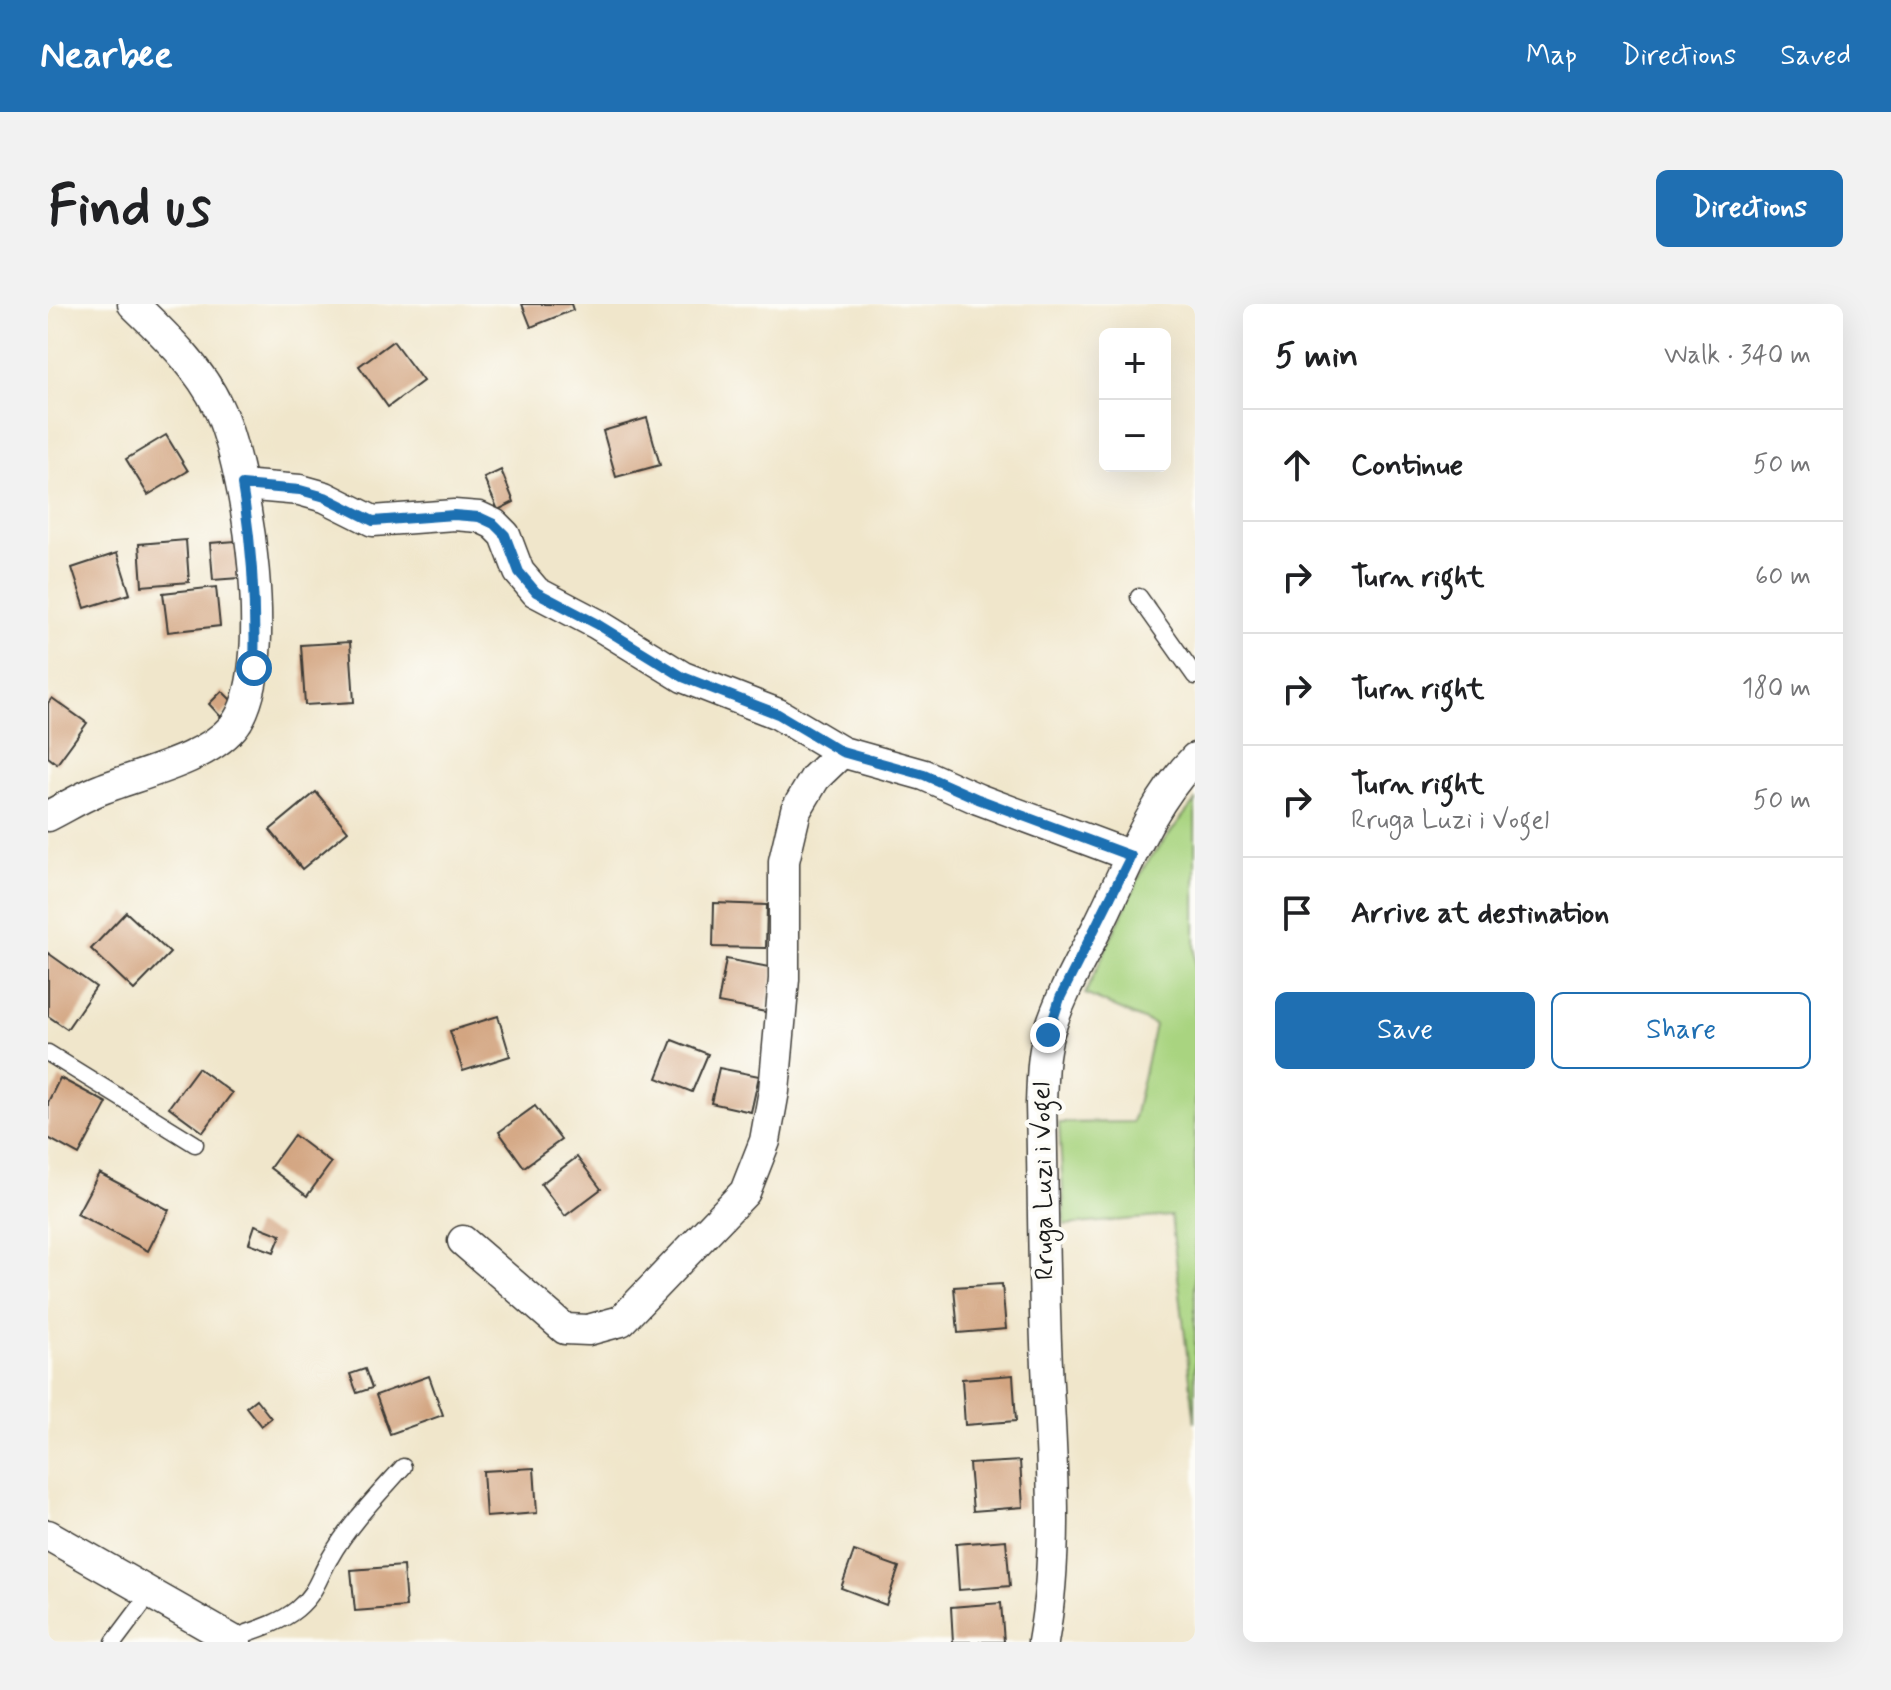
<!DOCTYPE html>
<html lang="en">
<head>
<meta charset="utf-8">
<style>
  body { margin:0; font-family:Mynerve,sans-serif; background:#f2f2f2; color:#202124 }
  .controls { position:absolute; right:24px; top:24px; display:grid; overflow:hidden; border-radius:12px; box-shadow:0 8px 32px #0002 }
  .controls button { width:72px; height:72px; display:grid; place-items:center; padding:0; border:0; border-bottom:2px solid #e0e0e0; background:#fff; color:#202124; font:40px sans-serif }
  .stop { position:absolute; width:24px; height:24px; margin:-18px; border:6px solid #1f6fb2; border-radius:50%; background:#fff }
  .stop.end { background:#1f6fb2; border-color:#fff; box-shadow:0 2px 8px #0008 }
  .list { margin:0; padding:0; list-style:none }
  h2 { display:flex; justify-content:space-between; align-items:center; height:104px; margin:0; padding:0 32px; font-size:34px }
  h2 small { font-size:26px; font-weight:400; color:#757577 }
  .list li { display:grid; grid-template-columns:52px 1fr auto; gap:24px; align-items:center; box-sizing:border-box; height:112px; padding:0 32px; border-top:2px solid #e0e0e0 }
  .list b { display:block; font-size:30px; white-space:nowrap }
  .list p { margin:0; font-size:26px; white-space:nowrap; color:#757577 }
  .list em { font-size:26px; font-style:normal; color:#757577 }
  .actions { display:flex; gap:16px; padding:24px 32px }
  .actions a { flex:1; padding:18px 0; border:2px solid #1f6fb2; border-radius:12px; text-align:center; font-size:28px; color:#1f6fb2 }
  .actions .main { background:#1f6fb2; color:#fff }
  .icon { flex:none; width:44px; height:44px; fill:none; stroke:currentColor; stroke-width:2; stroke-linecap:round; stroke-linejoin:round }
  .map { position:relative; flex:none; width:1147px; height:1338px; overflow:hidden; border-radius:12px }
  header { display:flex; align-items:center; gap:48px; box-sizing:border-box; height:112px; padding:0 40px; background:#1f6fb2; color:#fff }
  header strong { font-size:38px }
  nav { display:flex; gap:44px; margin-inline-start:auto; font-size:28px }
  .intro { display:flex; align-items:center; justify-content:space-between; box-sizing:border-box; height:192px; padding:0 48px }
  h1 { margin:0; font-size:56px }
  .button { padding:20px 36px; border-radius:12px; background:#1f6fb2; color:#fff; font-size:28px; font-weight:700 }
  main { display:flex; gap:48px; padding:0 48px }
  aside { flex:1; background:#fff; border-radius:12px; box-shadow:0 8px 32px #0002 }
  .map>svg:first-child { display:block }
  .green { fill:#a9d480; stroke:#62784e; stroke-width:2 }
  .building { fill:#d3a581 }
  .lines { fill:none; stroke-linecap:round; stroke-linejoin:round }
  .service-casing { stroke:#3c3a36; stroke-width:19 }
  .minor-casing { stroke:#3c3a36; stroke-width:33 }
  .service { stroke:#fff; stroke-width:16 }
  .minor { stroke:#fff; stroke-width:30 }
  .route { stroke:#1f6fb2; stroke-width:10 }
  .labels { text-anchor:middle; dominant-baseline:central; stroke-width:8; stroke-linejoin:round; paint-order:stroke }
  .street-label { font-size:26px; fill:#1c1c1c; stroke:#fdfcf7 }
</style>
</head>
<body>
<header>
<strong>Nearbee</strong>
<nav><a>Map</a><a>Directions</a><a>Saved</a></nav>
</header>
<div class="intro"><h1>Find us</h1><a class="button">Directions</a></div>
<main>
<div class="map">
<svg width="1147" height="1338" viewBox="0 0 1147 1338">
  <rect width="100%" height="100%" fill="#fdfcf7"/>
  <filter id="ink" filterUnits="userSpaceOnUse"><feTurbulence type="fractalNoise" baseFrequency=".0125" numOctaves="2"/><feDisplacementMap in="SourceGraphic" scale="16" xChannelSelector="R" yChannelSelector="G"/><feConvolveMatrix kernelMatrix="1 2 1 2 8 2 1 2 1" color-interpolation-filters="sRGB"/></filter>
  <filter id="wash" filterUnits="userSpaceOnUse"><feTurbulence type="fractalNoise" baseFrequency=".006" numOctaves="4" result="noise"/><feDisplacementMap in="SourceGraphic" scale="32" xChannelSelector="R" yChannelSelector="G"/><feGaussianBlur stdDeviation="1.8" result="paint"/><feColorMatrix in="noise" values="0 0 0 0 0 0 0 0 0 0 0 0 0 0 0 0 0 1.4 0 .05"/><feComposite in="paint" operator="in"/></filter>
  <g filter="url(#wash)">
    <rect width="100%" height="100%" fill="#f0e6cb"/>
    <path class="green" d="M1147,497V1119L1123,912L1017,921L1011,819L1085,818L1107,721L1037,690L1097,561Z"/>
    <g id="blocks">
      <g class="building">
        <path d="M474,0H523L525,6L483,23Z"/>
        <path d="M345,37L375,77L340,103L311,62Z"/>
        <path d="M599,114L612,161L568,173L555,127Z"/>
        <path d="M118,131L140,167L100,191L78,155Z"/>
        <path d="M453,166L466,198L450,206L436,174Z"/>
        <path d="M138,236L141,278L94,282L91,240Z"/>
        <path d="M188,237L191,274L165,276L162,239Z"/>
        <path d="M69,249L82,290L37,304L24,264Z"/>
        <path d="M168,283L172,322L120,328L115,289Z"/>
        <path d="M302,338L306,398L257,401L253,341Z"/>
        <path d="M174,387L186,399L173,413L161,400Z"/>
        <path d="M4,394L39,419L9,460L0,453V399Z"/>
        <path d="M268,488L300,527L254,565L222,526Z"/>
        <path d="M666,599L719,601L718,644L665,643Z"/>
        <path d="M78,608L122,649L86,686L43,645Z"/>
        <path d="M0,649L48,683L19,725L0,712Z"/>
        <path d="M678,655L726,664L718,708L670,699Z"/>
        <path d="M450,712L462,752L415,767L402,727Z"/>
        <path d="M624,736L660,750L644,788L609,774Z"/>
        <path d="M150,764L184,789L155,828L121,803Z"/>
        <path d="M671,764L711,772L703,808L663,799Z"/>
        <path d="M12,774L59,799L31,851L0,834V798Z"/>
        <path d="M487,802L513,836L476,863L451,828Z"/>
        <path d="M246,831L283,859L259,892L222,864Z"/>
        <path d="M529,853L553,885L517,912L493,880Z"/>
        <path d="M51,869L121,906L100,947L29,910Z"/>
        <path d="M207,921L233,931L226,948L201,939Z"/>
        <path d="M954,980L958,1025L910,1029L906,983Z"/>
        <path d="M317,1065L324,1084L309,1089L302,1070Z"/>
        <path d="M965,1071L968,1117L917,1121L914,1075Z"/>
        <path d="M381,1072L395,1111L342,1130L328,1091Z"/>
        <path d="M208,1095L223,1114L213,1122L198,1103Z"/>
        <path d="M972,1157L975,1203L925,1207L921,1160Z"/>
        <path d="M486,1164L489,1209L438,1213L435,1167Z"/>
        <path d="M958,1236L962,1282L911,1286L908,1240Z"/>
        <path d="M806,1247L851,1263L838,1301L793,1284Z"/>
        <path d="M355,1262L358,1303L307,1307L303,1266Z"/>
        <path d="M953,1299L956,1338H905L903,1303Z"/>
      </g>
    </g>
  </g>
  <g filter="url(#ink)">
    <use href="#blocks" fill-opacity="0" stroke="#3c3a36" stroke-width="2"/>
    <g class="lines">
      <defs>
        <g id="service">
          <path d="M1091,293L1147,372"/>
          <path d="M0,749L147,840"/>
          <path d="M182,1335C204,1327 231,1320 249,1305C269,1288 270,1274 282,1254C301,1220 329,1192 355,1163"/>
          <path d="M66,1338L102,1290"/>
        </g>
        <g id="minor">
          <path d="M194,181L252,186L277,193L325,217L406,211L431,213L446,220L457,231L471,268L488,288L549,320L635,373L730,410L794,448L876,471L930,495L1083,552"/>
          <path d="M0,512C16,504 32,494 49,487C90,470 156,457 185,423C231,369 199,164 170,103C152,64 115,29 85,0"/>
          <path d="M415,937L517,1025L540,1026L573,1017L697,888L717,837L726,787L736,675V557L748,506L767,474L794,448"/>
          <path d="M0,1231L188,1338"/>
          <path d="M995,1338C1013,1238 1002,1139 998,1039C995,960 995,880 993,800C994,776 994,751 1001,728C1013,690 1032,658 1050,622C1079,564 1101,501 1147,454"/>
        </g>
      </defs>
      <use href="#service" class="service-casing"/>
      <use href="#minor" class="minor-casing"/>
      <use href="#service" class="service"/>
      <use href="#minor" class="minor"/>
    </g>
  </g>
  <g class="lines" filter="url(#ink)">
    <path class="route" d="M206,364C208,302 204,242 194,181L252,186L277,193L325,217L406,211L431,213L446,220L457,231L471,268L488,288L549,320L635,373L730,410L794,448L876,471L930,495L1083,552L1012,694L1000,731"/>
  </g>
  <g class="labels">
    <g class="street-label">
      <text transform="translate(996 877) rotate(-91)">Rruga Luzi i Vogel</text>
    </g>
  </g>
</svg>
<div class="controls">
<button>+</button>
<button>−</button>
</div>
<div class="stop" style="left:206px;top:364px"></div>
<div class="stop end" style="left:1000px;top:731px"></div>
</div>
<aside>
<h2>5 min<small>Walk · 340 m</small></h2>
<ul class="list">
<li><svg class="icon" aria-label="ahead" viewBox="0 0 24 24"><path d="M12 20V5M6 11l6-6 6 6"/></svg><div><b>Continue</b></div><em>50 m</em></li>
<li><svg class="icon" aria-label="right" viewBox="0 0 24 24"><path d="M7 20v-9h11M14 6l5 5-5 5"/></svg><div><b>Turn right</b></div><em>60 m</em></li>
<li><svg class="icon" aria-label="right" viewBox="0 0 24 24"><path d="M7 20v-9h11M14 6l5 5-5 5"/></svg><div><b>Turn right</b></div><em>180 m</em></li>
<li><svg class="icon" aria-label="right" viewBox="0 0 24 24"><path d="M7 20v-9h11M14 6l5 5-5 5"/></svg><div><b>Turn right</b><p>Rruga Luzi i Vogel</p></div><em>50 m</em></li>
<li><svg class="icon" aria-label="arrive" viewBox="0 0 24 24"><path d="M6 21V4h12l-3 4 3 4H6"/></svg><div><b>Arrive at destination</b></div></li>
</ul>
<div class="actions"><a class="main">Save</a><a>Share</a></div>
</aside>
</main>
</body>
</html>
